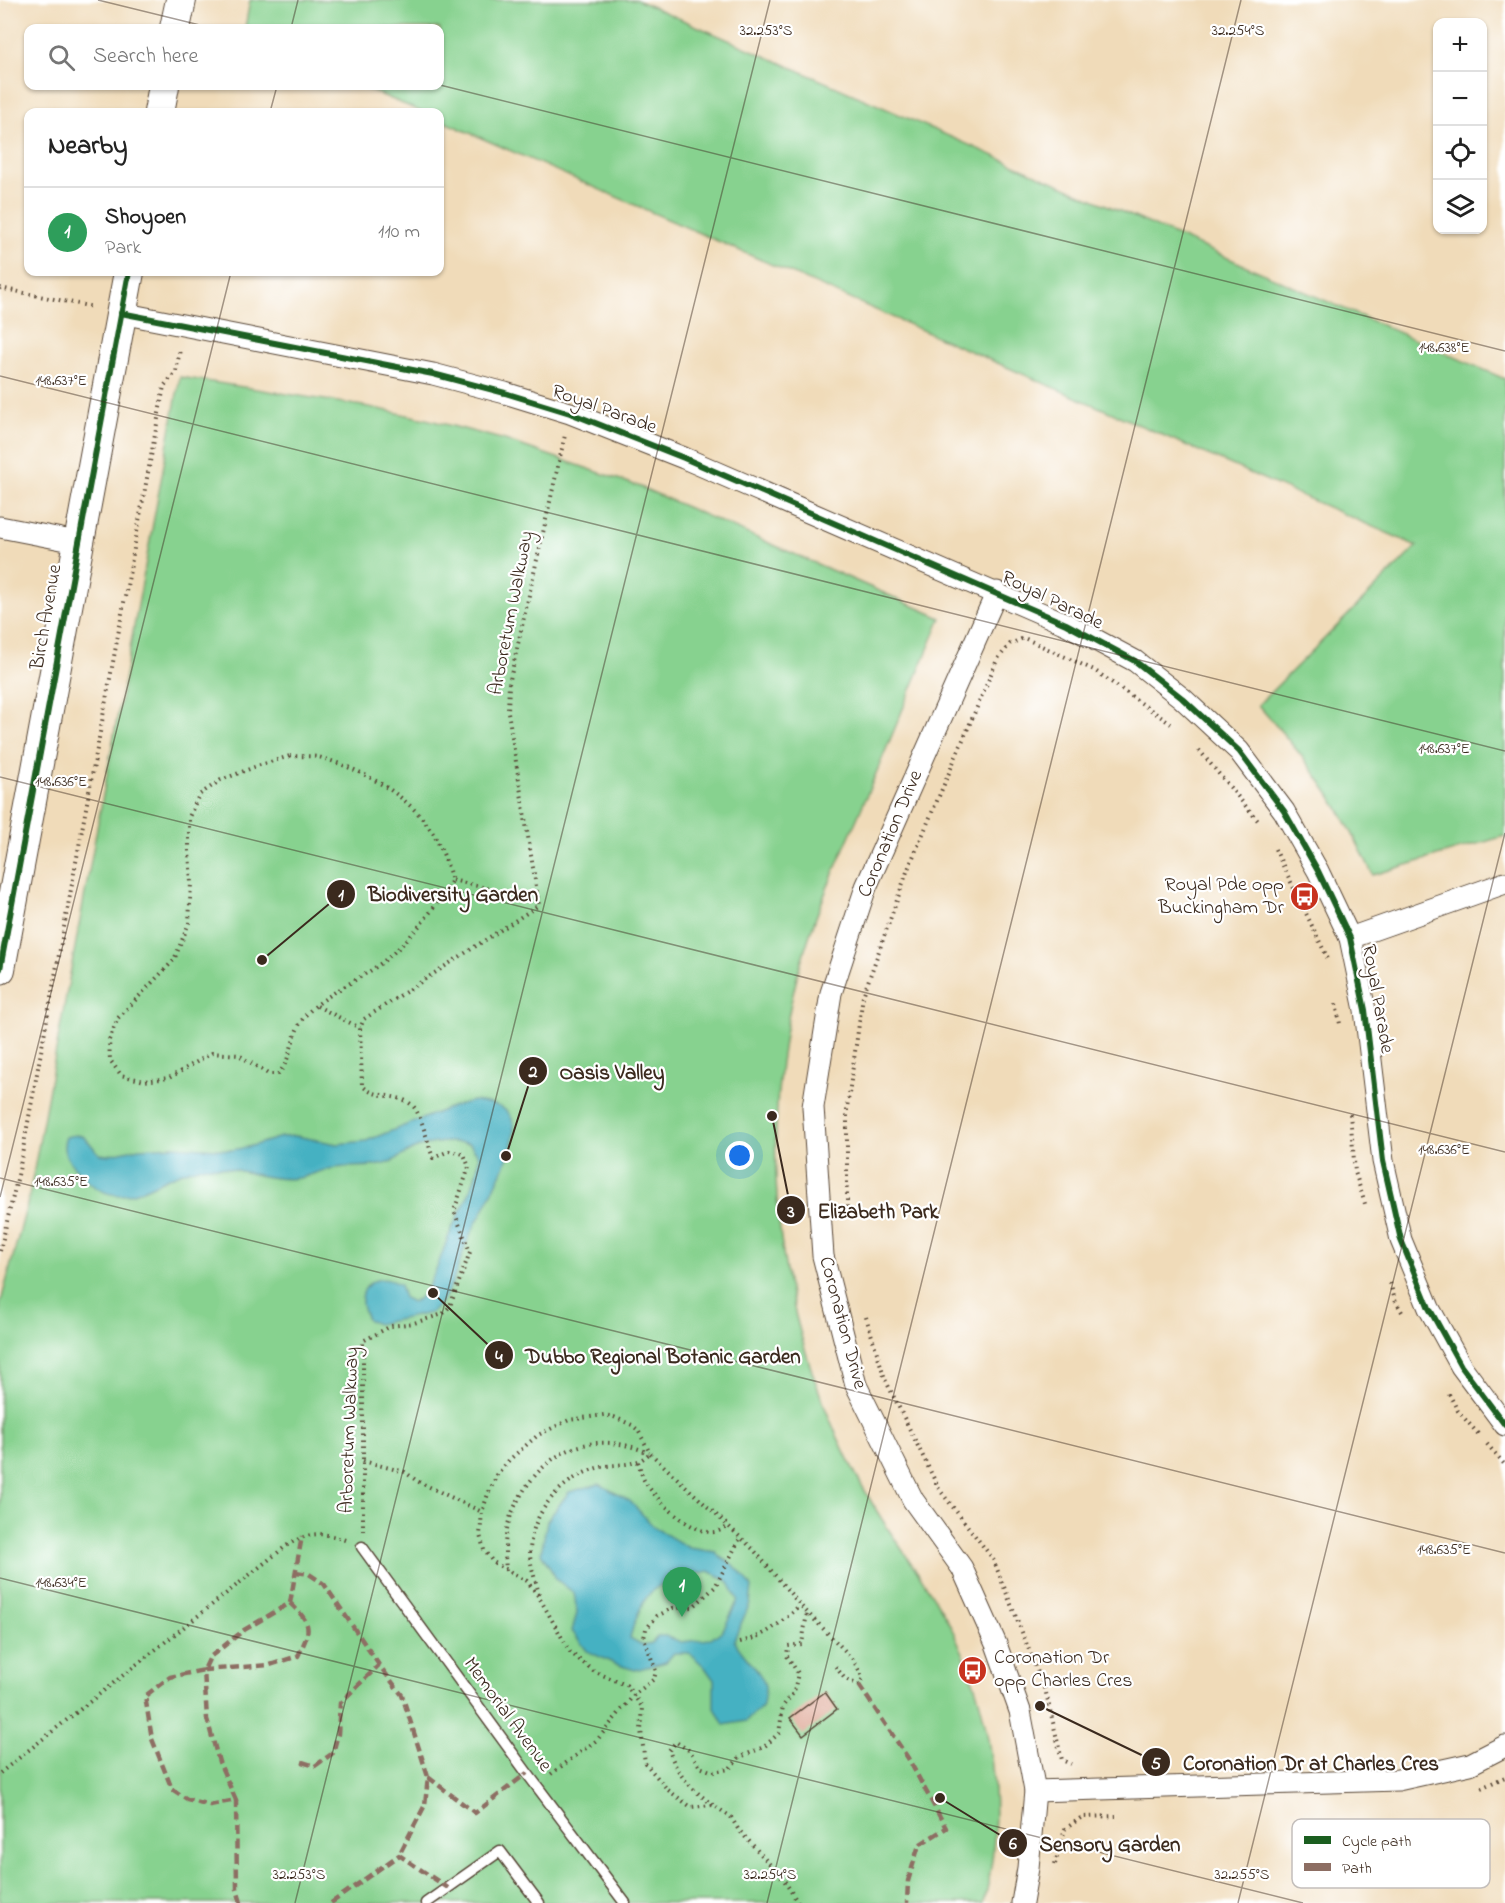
<!DOCTYPE html>
<html lang="en">
<head>
<meta charset="utf-8">
<style>
  body { margin:0; font-family:"Indie Flower",sans-serif; background:#f6f6f6; color:#222 }
  .controls { position:absolute; right:18px; top:18px; display:grid; overflow:hidden; border-radius:12px; box-shadow:0 2px 4px #0004 }
  .controls button { width:54px; height:54px; display:grid; place-items:center; padding:0; border:0; border-bottom:2px solid #e0e0e0; background:#fff; color:#222; font:30px sans-serif }
  .you { position:absolute; left:740px; top:1156px; width:21px; height:21px; margin:-15px; border:4px solid #fff; border-radius:50%; background:#1a73e8; box-shadow:0 0 0 9px #1a73e833 }
  .badge { display:grid; place-items:center; width:39px; height:39px; border-radius:50%; background:#c8321e; color:#fff; font-size:20px; font-weight:700 }
  .pin { position:absolute; translate:-50% -50px; filter:drop-shadow(0 2px 3px #0008) }
  .pin::after { content:''; position:absolute; top:32px; width:21px; height:18px; background:inherit; clip-path:polygon(0 0,100% 0,50% 100%) }
  .list { margin:0; padding:0; list-style:none }
  h2 { display:flex; justify-content:space-between; align-items:center; height:78px; margin:0; padding:0 24px; font-size:26px }
  h2 small { font-size:20px; font-weight:400; color:#767676 }
  .list li { display:grid; grid-template-columns:39px 1fr auto; gap:18px; align-items:center; box-sizing:border-box; height:90px; padding:0 24px; border-top:2px solid #e0e0e0 }
  .list b { display:block; font-size:22px; white-space:nowrap }
  .list p { margin:0; font-size:20px; white-space:nowrap; color:#767676 }
  .list em { font-size:20px; font-style:normal; color:#767676 }
  .icon { flex:none; width:33px; height:33px; fill:none; stroke:currentColor; stroke-width:2; stroke-linecap:round; stroke-linejoin:round }
  .map { position:relative; flex:none; width:1505px; height:1903px; overflow:hidden }
  .search { position:absolute; background:#fff; box-shadow:0 2px 4px #0004; left:24px; top:24px; width:420px; height:66px; display:flex; align-items:center; gap:15px; box-sizing:border-box; padding:0 21px; border-radius:12px; color:#767676; font-size:22px }
  .panel { position:absolute; background:#fff; box-shadow:0 2px 4px #0004; left:24px; top:108px; width:420px; height:168px; border-radius:12px }
  .map>svg:first-child { display:block }
  .green { fill:#87d28f; stroke:#617e56; stroke-width:1.5 }
  .water { fill:#45b1c2; stroke:#406e70; stroke-width:1.5; fill-rule:evenodd }
  .building { fill:#da9c88 }
  .lines { fill:none; stroke-linecap:round; stroke-linejoin:round }
  .lane-casing { stroke:#564535; stroke-width:13 }
  .street-casing { stroke:#564535; stroke-width:23 }
  .secondary-casing { stroke:#564535; stroke-width:32 }
  .path { stroke:#564535; stroke-width:4; stroke-dasharray:1.5 4.5; stroke-linecap:butt }
  .lane { stroke:#fff; stroke-width:10 }
  .street { stroke:#fff; stroke-width:21 }
  .secondary { stroke:#fff; stroke-width:30 }
  .quiet { stroke:#8d6e63; stroke-width:4.5; stroke-dasharray:9 4.5; stroke-linecap:butt }
  .cycleway-casing { stroke:#fff; stroke-width:10 }
  .cycleway { stroke:#1b5e20; stroke-width:6 }
  .ticks { fill:none; stroke:#3b2a1e; stroke-width:1.5; stroke-opacity:0.45 }
  .labels { text-anchor:middle; dominant-baseline:central; stroke-width:4.5; stroke-linejoin:round; paint-order:stroke }
  .street-label { font-size:20px; fill:#3b2a1e; stroke:#fff }
  .poi-label { font-size:20px; fill:#3b2a1e; stroke:#fff; text-anchor:end }
  .key { fill:#fff; stroke:#c4bfbc; stroke-width:1.5 }
  .key-label { font-size:16px; fill:#3b2a1e }
  .ticks-label { font-size:15px; text-anchor:middle; fill:#3b2a1e; stroke:#fff; stroke-width:4.5; stroke-linejoin:round; paint-order:stroke }
  .leader { fill:none; stroke:#3b2a1e; stroke-width:2 }
  .callout-dot { fill:#3b2a1e; stroke:#fff; stroke-width:2 }
  .mark-label { font-size:18px; text-anchor:middle; font-weight:bold; fill:#fff }
  .callout-label { font-size:21px; text-anchor:middle; font-weight:bold; fill:#3b2a1e; stroke:#fff; stroke-width:4.5; stroke-linejoin:round; paint-order:stroke }
</style>
</head>
<body>
<div class="map">
<svg width="1505" height="1903" viewBox="0 0 1505 1903">
  <rect width="100%" height="100%" fill="#fff"/>
  <filter id="ink" filterUnits="userSpaceOnUse"><feTurbulence type="fractalNoise" baseFrequency=".0167" numOctaves="2"/><feDisplacementMap in="SourceGraphic" scale="12" xChannelSelector="R" yChannelSelector="G"/><feConvolveMatrix kernelMatrix="1 2 1 2 8 2 1 2 1" color-interpolation-filters="sRGB"/></filter>
  <filter id="wash" filterUnits="userSpaceOnUse"><feTurbulence type="fractalNoise" baseFrequency=".008" numOctaves="4" result="noise"/><feDisplacementMap in="SourceGraphic" scale="24" xChannelSelector="R" yChannelSelector="G"/><feGaussianBlur stdDeviation="1.35" result="paint"/><feColorMatrix in="noise" values="0 0 0 0 0 0 0 0 0 0 0 0 0 0 0 0 0 1.4 0 .05"/><feComposite in="paint" operator="in"/></filter>
  <g filter="url(#wash)">
    <rect width="100%" height="100%" fill="#f0dbb9"/>
    <g class="green">
      <path d="M250,0H637L1505,379V836L1373,875C1358,844 1343,813 1323,785C1304,757 1281,731 1258,705L1417,546L440,120V112H422L360,86H440V28H245Z"/>
      <path d="M180,377L369,407L426,419L505,440L638,486L941,618C914,683 886,748 859,814C836,866 813,918 798,973C772,1073 768,1185 789,1286C805,1363 834,1441 875,1508C898,1547 928,1583 949,1623C992,1706 1007,1812 984,1903H0V1305L29,1197Z"/>
    </g>
    <g class="water">
      <path d="M473,1101C487,1103 506,1104 512,1119C523,1145 483,1208 471,1233C458,1259 455,1295 430,1313L377,1324L368,1320C351,1294 372,1267 400,1285L404,1298L412,1302C430,1297 441,1254 448,1238C459,1210 477,1187 479,1156L470,1144C452,1140 429,1142 412,1150C404,1154 397,1160 388,1163C370,1169 348,1165 329,1169C319,1171 309,1176 299,1178C265,1183 228,1162 199,1167C152,1176 121,1224 76,1169C68,1160 60,1151 66,1137C88,1130 87,1144 100,1154L107,1155L139,1148L173,1146L232,1150L248,1147L281,1137L296,1136L337,1144L366,1141L454,1106Z"/>
      <path d="M599,1484L630,1501L655,1528L689,1548L716,1552C720,1559 726,1559 732,1564C740,1570 746,1579 752,1587L750,1603L734,1640C741,1655 761,1670 765,1686C766,1691 763,1700 763,1706L746,1721L724,1725L714,1706V1680L704,1666L689,1653H674L666,1662L635,1670L615,1664L587,1651L572,1631L577,1613L574,1593L557,1580L541,1553L547,1521L569,1492ZM709,1571L728,1581L738,1600L723,1630L711,1639L681,1642L666,1636H658L652,1643L642,1645L630,1638C633,1625 642,1600 652,1591C662,1582 695,1574 709,1571Z"/>
    </g>
    <g id="blocks">
      <path class="building" d="M825,1692L837,1709L803,1735L790,1718Z"/>
    </g>
  </g>
  <g filter="url(#ink)">
    <use href="#blocks" fill-opacity="0" stroke="#564535" stroke-width="1.5"/>
    <g class="lines">
      <defs>
        <g id="lane">
          <path d="M362,1547L527,1773L625,1903"/>
          <path d="M426,1903L500,1851L539,1903"/>
        </g>
        <g id="street">
          <path d="M121,313L433,374L505,393L570,413L684,458L1066,624L1135,661L1182,698L1239,751L1284,811L1318,871L1350,938L1365,1010L1383,1161L1401,1240L1429,1308L1461,1366L1505,1425"/>
          <path d="M0,527L77,542"/>
          <path d="M997,592L866,887L831,993L813,1107L823,1256L856,1385L913,1500L962,1568L996,1644L1020,1711L1035,1791L1028,1868L1022,1903"/>
          <path d="M1350,938L1505,883"/>
          <path d="M1035,1791L1398,1780L1470,1764L1505,1746"/>
        </g>
        <g id="secondary">
          <path d="M175,28L181,0"/>
          <path d="M159,112L164,86"/>
          <path d="M0,969L129,272"/>
        </g>
      </defs>
      <use href="#lane" class="lane-casing"/>
      <use href="#street" class="street-casing"/>
      <use href="#secondary" class="secondary-casing"/>
      <g class="path">
        <path d="M0,288L93,307"/>
        <path d="M1199,750L1259,822"/>
        <path d="M290,756C300,757 313,755 322,758C367,771 420,801 439,845C445,856 448,868 452,880C431,914 406,946 373,969C354,982 314,1001 302,1020C291,1037 292,1059 278,1074H268L239,1055L212,1053L169,1078L144,1081L121,1075L110,1060L109,1040L118,1018L174,960L189,923L191,883L189,851V817L199,795L221,780L257,766Z"/>
        <path d="M1275,849L1328,959"/>
        <path d="M452,880L538,900"/>
        <path d="M1336,1004L1340,1024"/>
        <path d="M317,1006L360,1028"/>
        <path d="M1350,1114L1355,1172L1366,1207"/>
        <path d="M847,1207V1108L863,996L908,869L997,660L1010,644L1024,638L1094,670L1171,724"/>
        <path d="M0,1251L19,1171L164,386L176,372L180,349"/>
        <path d="M1390,1283L1395,1300L1402,1312"/>
        <path d="M866,1317L885,1379L939,1489L993,1559L1046,1693L1062,1760L1071,1764"/>
        <path d="M1449,1394L1458,1411L1480,1436"/>
        <path d="M1487,1444L1505,1465"/>
        <path d="M363,1461L405,1472L417,1481L482,1512"/>
        <path d="M638,1462C640,1467 641,1474 644,1480C654,1498 689,1531 710,1532C716,1533 723,1529 728,1527"/>
        <path d="M363,1531V1341L391,1326L414,1323L443,1314L450,1306L470,1252L454,1211L469,1167L464,1154L449,1151L433,1158C428,1144 422,1116 413,1106C399,1092 374,1100 362,1085L360,1028L364,1019L539,905L508,712L509,684L565,435"/>
        <path d="M506,1571C505,1557 504,1542 507,1529C510,1514 518,1499 526,1487C557,1443 601,1432 649,1453"/>
        <path d="M539,1594C536,1581 530,1566 530,1553C530,1513 561,1479 597,1468C610,1464 626,1466 638,1461C642,1460 646,1456 650,1453"/>
        <path d="M740,1642C767,1636 779,1624 800,1605"/>
        <path d="M0,1773L286,1546C309,1532 320,1531 345,1540"/>
        <path d="M551,1774L597,1740L634,1695L654,1679L656,1671L644,1638L646,1629L657,1616L673,1608L693,1607L715,1587L740,1538"/>
        <path d="M1481,1788L1505,1777"/>
        <path d="M713,1805C691,1788 678,1777 669,1750L676,1742L690,1751L700,1767L713,1772L729,1769L740,1757L764,1747L779,1733L783,1706L794,1692L798,1673L787,1656L788,1646L802,1644L807,1613"/>
        <path d="M1055,1864L1065,1829L1082,1817L1116,1816"/>
        <path d="M798,1903L784,1880L738,1829L731,1817L713,1805L691,1807L668,1790L645,1763L641,1730L643,1708L626,1685L593,1671L570,1652L539,1597L527,1581L493,1562L484,1550L480,1535L482,1512L488,1494L497,1475L509,1460L538,1435L569,1420L604,1415L614,1417L632,1425L638,1430L650,1453L754,1550L800,1605L852,1658L863,1678L859,1685L845,1679L835,1666"/>
      </g>
      <use href="#lane" class="lane"/>
      <use href="#street" class="street"/>
      <use href="#secondary" class="secondary"/>
      <g class="quiet">
        <path d="M296,1572L309,1574L324,1584L379,1665L402,1695L428,1777L425,1805L399,1855"/>
        <path d="M290,1603C313,1625 311,1629 298,1656L270,1665L204,1670L207,1719L219,1762L236,1800L210,1805L187,1799L172,1789L152,1739L145,1696L170,1677L204,1670L210,1657L244,1630L290,1603L302,1536"/>
        <path d="M859,1685L908,1758L946,1828L919,1845L908,1881L907,1903"/>
        <path d="M302,1762L315,1766L333,1753L338,1734L340,1703L379,1665"/>
        <path d="M428,1777L475,1813L527,1773"/>
        <path d="M236,1800L237,1889L241,1903"/>
        <path d="M331,1903L399,1855L448,1888"/>
      </g>
      <defs>
        <g id="cycleway">
          <path d="M121,313L433,374L505,393L570,413L684,458L1066,624L1135,661L1182,698L1239,751L1284,811L1318,871L1350,938L1365,1010L1383,1161L1401,1240L1429,1308L1461,1366L1505,1425"/>
          <path d="M0,969L129,272"/>
        </g>
      </defs>
      <use href="#cycleway" class="cycleway-casing"/>
      <use href="#cycleway" class="cycleway"/>
    </g>
  </g>
  <path class="ticks" d="M98,0L212,28M291,28L298,0M440,85L1505,351M270,112L277,86M0,376L1505,751M0,777L1505,1152M0,1178L1505,1553M0,1197L231,272M0,1578L1303,1903M295,1903L770,0M767,1903L1241,0M1238,1903L1505,833"/>
  <defs>
    <symbol id="bus-disc" viewBox="-11 -11 22 22"><circle r="9.5" fill="#c8321e" stroke="#fff"/><path d="M-5-6H5V4H4V6H2V4H-2V6H-4V4H-5ZM-3.5-4V0h7V-4ZM-3.5 1.2v1.5H-2V1.2ZM2 1.2v1.5H3.5V1.2Z" fill="#fff"/></symbol>
  </defs>
  <g fill-rule="evenodd">
    <use href="#bus-disc" x="1288" y="880" width="33" height="33"/>
    <use href="#bus-disc" x="956" y="1654" width="33" height="33"/>
  </g>
  <g class="labels">
    <g class="street-label">
      <text transform="translate(604 410) rotate(20)">Royal Parade</text>
      <text transform="translate(1052 601) rotate(26)">Royal Parade</text>
      <text transform="translate(512 613) rotate(-79)">Arboretum Walkway</text>
      <text transform="translate(47 617) rotate(-80)">Birch Avenue</text>
      <text transform="translate(891 834) rotate(-67)">Coronation Drive</text>
      <text transform="translate(1377 999) rotate(80)">Royal Parade</text>
      <text transform="translate(842 1323) rotate(75)">Coronation Drive</text>
      <text transform="translate(350 1430) rotate(-88)">Arboretum Walkway</text>
      <text transform="translate(507 1715) rotate(54)">Memorial Avenue</text>
    </g>
    <g class="poi-label">
      <text x="1284" y="885">Royal Pde opp<tspan x="1284" dy="23">Buckingham Dr</tspan></text>
      <text x="994" y="1658" text-anchor="start">Coronation Dr<tspan x="994" dy="23">opp Charles Cres</tspan></text>
    </g>
  </g>
  <rect x="1292" y="1819" width="198" height="69" rx="9" class="key"/>
  <rect x="1304" y="1836" width="27" height="8" fill="#1b5e20"/>
  <rect x="1304" y="1863" width="27" height="8" fill="#8d6e63"/>
  <g class="key-label">
    <text x="1342" y="1846">Cycle path</text>
    <text x="1342" y="1873">Path</text>
  </g>
  <g class="ticks-label">
    <text x="766" y="35">32.253°S</text>
    <text x="1238" y="35">32.254°S</text>
    <text x="1444" y="352">148.638°E</text>
    <text x="61" y="385">148.637°E</text>
    <text x="1444" y="753">148.637°E</text>
    <text x="61" y="786">148.636°E</text>
    <text x="1444" y="1154">148.636°E</text>
    <text x="61" y="1186">148.635°E</text>
    <text x="1444" y="1554">148.635°E</text>
    <text x="61" y="1587">148.634°E</text>
    <text x="299" y="1879">32.253°S</text>
    <text x="770" y="1879">32.254°S</text>
    <text x="1242" y="1879">32.255°S</text>
  </g>
  <path class="leader" d="M262 960L341 894M506 1156L533 1071M772 1116L791 1210M433 1293L499 1355M1040 1706L1156 1762M940 1798L1013 1843"/>
  <g class="callout-dot">
    <circle cx="262" cy="960" r="6"/>
    <circle cx="506" cy="1156" r="6"/>
    <circle cx="772" cy="1116" r="6"/>
    <circle cx="433" cy="1293" r="6"/>
    <circle cx="1040" cy="1706" r="6"/>
    <circle cx="940" cy="1798" r="6"/>
    <circle cx="341" cy="894" r="15"/>
    <circle cx="533" cy="1071" r="15"/>
    <circle cx="791" cy="1210" r="15"/>
    <circle cx="499" cy="1355" r="15"/>
    <circle cx="1156" cy="1762" r="15"/>
    <circle cx="1013" cy="1843" r="15"/>
  </g>
  <g class="mark-label">
    <text x="341" y="900">1</text>
    <text x="533" y="1077">2</text>
    <text x="791" y="1217">3</text>
    <text x="499" y="1362">4</text>
    <text x="1156" y="1769">5</text>
    <text x="1013" y="1849">6</text>
  </g>
  <g class="callout-label">
    <text x="453" y="901">Biodiversity Garden</text>
    <text x="612" y="1079">Oasis Valley</text>
    <text x="878" y="1218">Elizabeth Park</text>
    <text x="663" y="1363">Dubbo Regional Botanic Garden</text>
    <text x="1311" y="1770">Coronation Dr at Charles Cres</text>
    <text x="1110" y="1851">Sensory Garden</text>
  </g>
</svg>
<div class="controls">
<button>+</button>
<button>−</button>
<button><svg class="icon" aria-label="locate" viewBox="0 0 24 24"><circle cx="12" cy="12" r="6"/><path d="M12 2v4M12 18v4M2 12h4M18 12h4"/></svg></button>
<button><svg class="icon" aria-label="layers" viewBox="0 0 24 24"><path d="M12 4l9 5-9 5-9-5zM3 14l9 5 9-5"/></svg></button>
</div>
<div class="you"></div>
<div class="pin badge" style="left:682px;top:1617px;background:#2e9e5b">1</div>
<div class="search"><svg class="icon" aria-label="search" viewBox="0 0 24 24"><circle cx="10" cy="10" r="6"/><path d="M15 15l6 6"/></svg>Search here</div>
<section class="panel">
<h2>Nearby<small></small></h2>
<ul class="list">
<li><span class="badge" style="background:#2e9e5b">1</span><div><b>Shoyoen</b><p>Park</p></div><em>110 m</em></li>
</ul>
</section>
</div>
</body>
</html>
